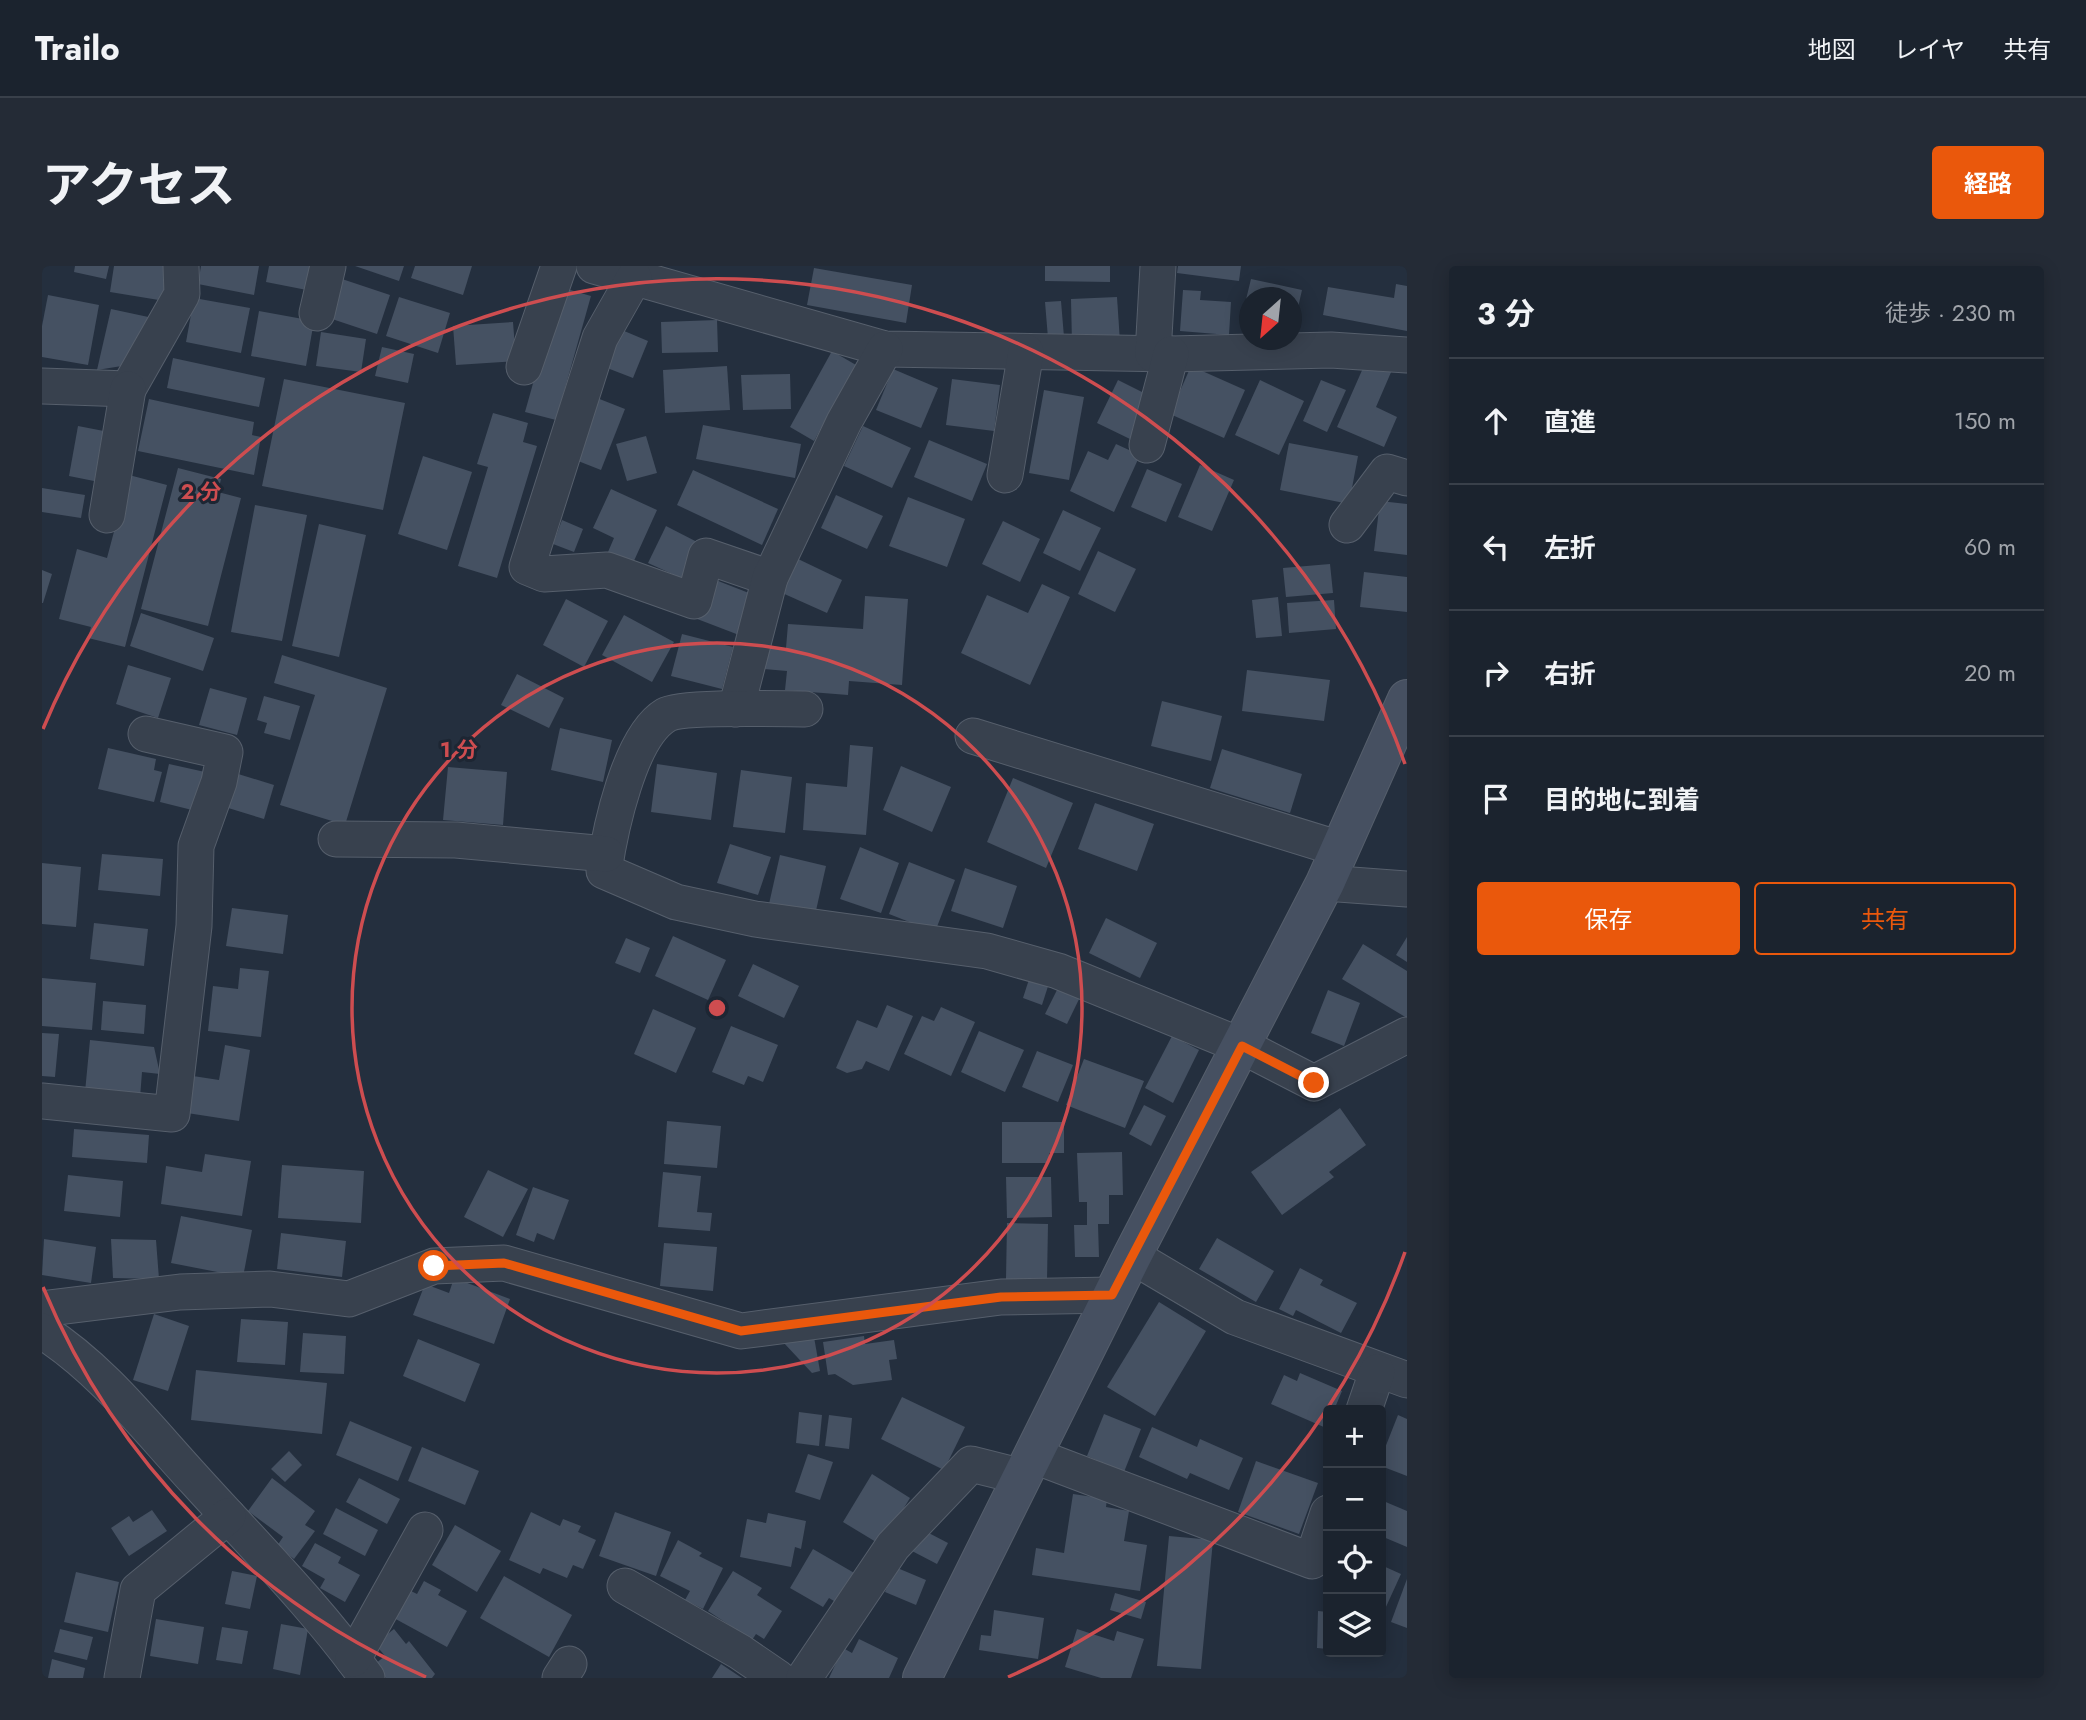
<!DOCTYPE html>
<html lang="ja">
<head>
<meta charset="utf-8">
<style>
  body { margin:0; font-family:Jost,"Noto Sans JP",sans-serif; background:#242b36; color:#f1f3f6 }
  .controls { position:absolute; right:21px; bottom:21px; display:grid; overflow:hidden; border-radius:7px; box-shadow:0 4px 18px #0003 }
  .controls button { width:63px; height:63px; display:grid; place-items:center; padding:0; border:0; border-bottom:2px solid #39404a; background:#1b232e; color:#f1f3f6; font:35px sans-serif }
  .compass { position:absolute; left:1197px; top:21px; width:63px; height:63px; border-radius:50%; background:#1b232e; box-shadow:0 4px 18px #0003; rotate:207deg }
  .stop { position:absolute; width:21px; height:21px; margin:-16px; border:5px solid #ea580c; border-radius:50%; background:#fff }
  .stop.end { background:#ea580c; border-color:#fff; box-shadow:0 2px 7px #0008 }
  .list { margin:0; padding:0; list-style:none }
  h2 { display:flex; justify-content:space-between; align-items:center; height:91px; margin:0; padding:0 28px; font-size:30px }
  h2 small { font-size:23px; font-weight:400; color:#a0a4aa }
  .list li { display:grid; grid-template-columns:46px 1fr auto; gap:21px; align-items:center; box-sizing:border-box; height:126px; padding:0 28px; border-top:2px solid #39404a }
  .list b { display:block; font-size:26px; white-space:nowrap }
  .list em { font-size:23px; font-style:normal; color:#a0a4aa }
  .actions { display:flex; gap:14px; padding:21px 28px }
  .actions a { flex:1; padding:16px 0; border:2px solid #ea580c; border-radius:7px; text-align:center; font-size:24px; color:#ea580c }
  .actions .main { background:#ea580c; color:#fff }
  .icon { flex:none; width:38px; height:38px; fill:none; stroke:currentColor; stroke-width:2; stroke-linecap:round; stroke-linejoin:round }
  .map { position:relative; flex:none; width:1365px; height:1412px; overflow:hidden; border-radius:7px }
  header { display:flex; align-items:center; gap:42px; box-sizing:border-box; height:98px; padding:0 35px; background:#1b232e; border-bottom:2px solid #39404a }
  header strong { font-size:33px }
  nav { display:flex; gap:38px; margin-inline-start:auto; font-size:24px }
  .intro { display:flex; align-items:center; justify-content:space-between; box-sizing:border-box; height:168px; padding:0 42px }
  h1 { margin:0; font-size:49px }
  .button { padding:18px 32px; border-radius:7px; background:#ea580c; color:#fff; font-size:24px; font-weight:700 }
  main { display:flex; gap:42px; padding:0 42px }
  aside { flex:1; background:#1b232e; border-radius:7px; box-shadow:0 4px 18px #0003 }
  .map>svg:first-child { display:block }
  .building { fill:#455162 }
  .lines { fill:none; stroke-linecap:round; stroke-linejoin:round }
  .street-casing { stroke:#565f6c; stroke-width:37 }
  .secondary-casing { stroke:#565f6c; stroke-width:40 }
  .street { stroke:#38414e; stroke-width:35 }
  .secondary { stroke:#465061; stroke-width:38 }
  .route { stroke:#ea580c; stroke-width:9 }
  .ring { fill:none; stroke:#ce4d50; stroke-width:3.5 }
  .centre { fill:#ce4d50; stroke:#1d2633; stroke-width:3.5 }
  .ring-label { font-size:21px; text-anchor:middle; font-weight:bold; fill:#ce4d50; stroke:#1d2633; stroke-width:6; stroke-linejoin:round; paint-order:stroke }
</style>
</head>
<body>
<header>
<strong>Trailo</strong>
<nav><a>地図</a><a>レイヤ</a><a>共有</a></nav>
</header>
<div class="intro"><h1>アクセス</h1><a class="button">経路</a></div>
<main>
<div class="map">
<svg width="1365" height="1412" viewBox="0 0 1365 1412">
  <rect width="100%" height="100%" fill="#242f3e"/>
  <g class="building">
    <path d="M33,0H67L64,13L32,6Z"/>
    <path d="M72,0H128L123,35L68,26Z"/>
    <path d="M159,0H217L212,29L156,18Z"/>
    <path d="M227,0H280L275,26L224,16Z"/>
    <path d="M313,0H362L357,15Z"/>
    <path d="M373,0H430L421,29L369,12Z"/>
    <path d="M1003,0H1068V16L1003,15Z"/>
    <path d="M1136,0H1199L1197,15L1135,7Z"/>
    <path d="M772,2L870,19L864,57L765,39Z"/>
    <path d="M297,12L348,29L335,68L284,51Z"/>
    <path d="M1209,13L1260,24L1251,64L1250,32H1208V52L1200,50Z"/>
    <path d="M1354,18L1365,20V65L1281,49L1286,21L1352,32Z"/>
    <path d="M518,21L549,30L514,154L483,146Z"/>
    <path d="M1141,24L1159,25L1158,34L1189,36L1187,69L1138,65Z"/>
    <path d="M6,29L57,39L46,99L0,91V60Z"/>
    <path d="M357,31L408,47L396,87L344,70Z"/>
    <path d="M1075,31L1078,76L1030,78L1029,33Z"/>
    <path d="M152,32L208,42L199,87L144,76Z"/>
    <path d="M1019,35L1022,71L1006,72L1003,36Z"/>
    <path d="M69,43L111,52L86,99L55,104Z"/>
    <path d="M217,45L272,55L264,100L209,90Z"/>
    <path d="M675,54L676,86L620,87L619,56Z"/>
    <path d="M471,56L474,95L414,99L411,60Z"/>
    <path d="M575,62L606,75L591,112L560,100Z"/>
    <path d="M279,66L324,73L319,106L274,100Z"/>
    <path d="M340,81L372,88L366,117L333,110Z"/>
    <path d="M790,85L814,99L772,175L748,161Z"/>
    <path d="M131,92L223,112L217,141L125,122Z"/>
    <path d="M1325,93L1350,104L1334,141L1355,151L1342,181L1295,161Z"/>
    <path d="M685,100L688,144L623,147L621,104Z"/>
    <path d="M1149,100L1203,124L1182,172L1128,148Z"/>
    <path d="M851,103L896,122L879,162L834,144Z"/>
    <path d="M748,108L749,143L701,144L699,109Z"/>
    <path d="M242,113L363,137L341,244L220,220Z"/>
    <path d="M910,113L958,119L952,165L904,159Z"/>
    <path d="M1076,114L1110,131L1088,173L1055,157Z"/>
    <path d="M1218,114L1262,135L1237,189L1193,169Z"/>
    <path d="M1279,114L1304,124L1285,166L1261,155Z"/>
    <path d="M1002,124L1042,131L1027,214L987,207Z"/>
    <path d="M555,132L583,143L559,204L531,193Z"/>
    <path d="M107,133L212,156L210,169L219,171L212,209L96,185Z"/>
    <path d="M451,147L486,157L481,176L495,180L455,312L416,300L446,201L435,198Z"/>
    <path d="M661,159L759,178L753,212L654,193Z"/>
    <path d="M36,160L67,166L57,216L27,210Z"/>
    <path d="M821,160L869,182L850,222L802,200Z"/>
    <path d="M604,170L615,207L585,215L574,178Z"/>
    <path d="M887,174L945,198L930,235L872,211Z"/>
    <path d="M1247,177L1316,190L1307,238L1238,224Z"/>
    <path d="M1074,178L1098,189L1072,246L1028,225L1046,185L1066,194Z"/>
    <path d="M381,190L430,206L405,284L356,268Z"/>
    <path d="M1158,199L1192,214L1170,265L1136,251Z"/>
    <path d="M136,202L179,213L176,226L199,232L166,360L99,343Z"/>
    <path d="M1105,203L1140,218L1124,256L1089,241Z"/>
    <path d="M651,204L736,243L720,279L635,239Z"/>
    <path d="M87,209L125,219L83,381L46,372L49,361L17,353L35,283L65,292Z"/>
    <path d="M0,222L43,229L39,252L0,246Z"/>
    <path d="M569,223L615,244L591,297L566,286L572,272L551,262Z"/>
    <path d="M794,229L841,250L825,283L779,262Z"/>
    <path d="M866,231L923,253L905,301L847,280Z"/>
    <path d="M1338,235L1365,238V289L1332,285Z"/>
    <path d="M213,239L265,249L240,375L189,366Z"/>
    <path d="M1021,244L1059,262L1038,305L1001,287Z"/>
    <path d="M520,254L541,263L532,286L511,278Z"/>
    <path d="M961,255L998,273L978,316L940,298Z"/>
    <path d="M277,258L324,269L297,391L250,380Z"/>
    <path d="M624,260L657,277L639,312L606,297Z"/>
    <path d="M1056,285L1094,303L1073,346L1036,328Z"/>
    <path d="M754,292L800,314L785,347L738,326Z"/>
    <path d="M1288,298L1291,327L1244,331L1241,302Z"/>
    <path d="M0,304L10,308L1,337H0Z"/>
    <path d="M1322,306L1365,311V346L1318,341Z"/>
    <path d="M666,311L712,329L697,369L650,351Z"/>
    <path d="M1000,318L1028,331L988,419L919,387L945,329L986,347Z"/>
    <path d="M823,330L866,333L860,419L807,415L806,429L743,424L745,405L722,403L723,380L744,382L746,358L821,363Z"/>
    <path d="M1236,331L1240,370L1214,372L1210,334Z"/>
    <path d="M524,333L566,355L542,401L501,379Z"/>
    <path d="M1292,334L1294,363L1247,367L1245,337Z"/>
    <path d="M99,347L172,372L161,405L88,380Z"/>
    <path d="M582,349L632,376L610,416L560,389Z"/>
    <path d="M640,368L691,381L680,423L629,410Z"/>
    <path d="M240,389L345,422L303,559L238,539L273,429L232,417Z"/>
    <path d="M86,399L129,412L116,452L74,438Z"/>
    <path d="M1205,404L1288,414L1282,455L1200,445Z"/>
    <path d="M475,408L522,432L507,462L459,439Z"/>
    <path d="M168,422L205,432L195,469L157,459Z"/>
    <path d="M222,430L258,440L248,474L222,467L225,457L215,454Z"/>
    <path d="M1120,435L1180,450L1169,495L1109,480Z"/>
    <path d="M518,462L570,474L561,516L509,504Z"/>
    <path d="M808,479L831,481L824,569L761,564L764,517L805,521Z"/>
    <path d="M66,482L114,493L112,504L120,506L112,536L56,523Z"/>
    <path d="M1180,483L1260,508L1248,547L1168,522Z"/>
    <path d="M127,498L163,506L154,545L118,536Z"/>
    <path d="M615,498L675,507L669,554L609,546Z"/>
    <path d="M859,500L909,521L890,566L841,544Z"/>
    <path d="M406,501L465,506L461,559L401,554Z"/>
    <path d="M699,504L750,511L743,567L691,561Z"/>
    <path d="M193,507L232,519L222,553L183,541Z"/>
    <path d="M971,512L1031,537L1004,602L945,576Z"/>
    <path d="M1053,537L1112,558L1095,605L1036,583Z"/>
    <path d="M688,578L729,591L716,629L675,617Z"/>
    <path d="M818,581L857,597L839,647L798,633Z"/>
    <path d="M60,588L121,593L118,630L56,624Z"/>
    <path d="M738,589L784,600L773,649L727,638Z"/>
    <path d="M867,596L913,614L893,666L847,648Z"/>
    <path d="M0,597L39,601L34,661L0,658Z"/>
    <path d="M923,602L975,620L961,662L909,645Z"/>
    <path d="M190,642L246,649L241,688L184,680Z"/>
    <path d="M1064,652L1115,677L1098,712L1047,687Z"/>
    <path d="M52,657L106,663L102,700L48,693Z"/>
    <path d="M631,670L684,694L666,734L613,710Z"/>
    <path d="M1365,671V696L1354,689Z"/>
    <path d="M584,672L608,682L598,707L573,697Z"/>
    <path d="M1321,678L1365,705V752L1300,713Z"/>
    <path d="M711,698L757,720L742,752L696,730Z"/>
    <path d="M198,702L227,705L219,771L166,765L171,720L196,723Z"/>
    <path d="M989,707L1008,714L1000,739L981,732Z"/>
    <path d="M0,712L54,717L50,764L0,760Z"/>
    <path d="M1019,716L1040,727L1025,758L1003,748Z"/>
    <path d="M1286,724L1318,737L1302,780L1269,767Z"/>
    <path d="M61,735L104,739L102,768L59,764Z"/>
    <path d="M845,739L871,750L847,805L824,795L820,803L805,807L794,802L815,754L835,762Z"/>
    <path d="M899,741L933,756L909,810L862,788L880,750L892,755Z"/>
    <path d="M611,743L654,762L634,807L592,788Z"/>
    <path d="M689,760L736,779L721,816L706,810L702,819L670,806Z"/>
    <path d="M937,765L982,784L963,826L919,806Z"/>
    <path d="M0,767L17,768L13,811L0,810Z"/>
    <path d="M1130,770L1157,784L1131,837L1103,822Z"/>
    <path d="M48,774L112,781L118,808L100,806L98,832L43,826Z"/>
    <path d="M183,779L208,784L197,855L145,847L151,810L177,814Z"/>
    <path d="M995,785L1031,799L1016,836L980,821Z"/>
    <path d="M1042,793L1102,815L1083,862L1024,839Z"/>
    <path d="M1102,839L1124,850L1109,880L1087,868Z"/>
    <path d="M1298,842L1324,879L1287,906L1292,911L1240,949L1209,906Z"/>
    <path d="M625,855L679,860L675,902L622,898Z"/>
    <path d="M960,856H1022V887H1007V897H960Z"/>
    <path d="M32,863L107,869L105,897L30,891Z"/>
    <path d="M1080,886L1081,929H1067V958H1056L1057,991H1033L1032,959H1045V936H1037L1035,887Z"/>
    <path d="M163,888L209,895L200,950L119,938L124,900L160,906Z"/>
    <path d="M240,899L322,905L319,957L236,952Z"/>
    <path d="M446,904L486,923L461,971L422,951Z"/>
    <path d="M621,906L659,910L655,946L670,947L668,965L616,961Z"/>
    <path d="M26,909L81,915L78,951L22,945Z"/>
    <path d="M964,911H1009L1010,951L965,952Z"/>
    <path d="M491,921L527,934L512,974L495,967L492,976L474,969Z"/>
    <path d="M139,950L210,964L201,1011L129,997Z"/>
    <path d="M965,957L1006,958L1005,1014L964,1013Z"/>
    <path d="M239,967L304,975L300,1011L235,1003Z"/>
    <path d="M1175,972L1232,1005L1214,1036L1157,1003Z"/>
    <path d="M2,973L54,981L49,1017L0,1009Z"/>
    <path d="M69,973L114,974L117,1013L71,1012Z"/>
    <path d="M622,977L675,981L671,1025L618,1020Z"/>
    <path d="M1258,1002L1281,1014L1278,1019L1315,1037L1299,1067L1254,1044L1251,1050L1237,1043Z"/>
    <path d="M412,1012L468,1033L452,1078L371,1049L383,1018L407,1027Z"/>
    <path d="M1117,1036L1164,1065L1113,1150L1065,1121Z"/>
    <path d="M112,1048L147,1060L126,1125L91,1114Z"/>
    <path d="M199,1053L246,1056L243,1099L195,1096Z"/>
    <path d="M261,1067L304,1070L302,1108L258,1106Z"/>
    <path d="M822,1070L823,1078L852,1074L855,1093L847,1094L850,1114L811,1119L793,1108L786,1109L781,1076Z"/>
    <path d="M772,1071L778,1105L770,1107L741,1076Z"/>
    <path d="M376,1073L438,1098L423,1136L361,1110Z"/>
    <path d="M154,1104L285,1117L280,1168L149,1154Z"/>
    <path d="M1258,1107L1300,1125L1292,1144H1286L1284,1162L1229,1138L1242,1109L1255,1115Z"/>
    <path d="M860,1131L923,1161L902,1204L839,1173Z"/>
    <path d="M757,1146L780,1149L777,1180L754,1177Z"/>
    <path d="M1062,1148L1099,1163L1082,1206L1045,1190Z"/>
    <path d="M787,1149L810,1152L807,1183L783,1180Z"/>
    <path d="M1356,1149L1365,1153V1210L1339,1200V1192Z"/>
    <path d="M308,1155L370,1181L356,1215L294,1189Z"/>
    <path d="M1110,1161L1155,1181L1158,1173L1201,1192L1187,1224L1148,1207L1145,1213L1097,1191Z"/>
    <path d="M380,1181L437,1205L423,1239L366,1215Z"/>
    <path d="M247,1185L260,1199L243,1216L229,1203Z"/>
    <path d="M766,1188L791,1196L778,1234L753,1226Z"/>
    <path d="M1214,1195L1276,1217L1257,1268L1196,1246Z"/>
    <path d="M830,1208L868,1232L839,1279L801,1256Z"/>
    <path d="M230,1212L273,1245L263,1259L273,1265L252,1293L235,1280L241,1271L206,1245Z"/>
    <path d="M317,1212L358,1233L345,1258L304,1236Z"/>
    <path d="M1031,1228L1065,1233L1064,1241L1087,1245L1082,1275L1105,1279L1098,1325L990,1309L994,1282L1022,1287Z"/>
    <path d="M1339,1234L1365,1245V1281L1339,1270Z"/>
    <path d="M294,1242L336,1264L323,1290L281,1268Z"/>
    <path d="M110,1244L125,1265L87,1290L69,1262L87,1250L91,1256Z"/>
    <path d="M489,1246L518,1260L521,1253L539,1260L536,1266L554,1274L541,1303L531,1299L525,1312L501,1302L498,1308L467,1294Z"/>
    <path d="M573,1246L629,1266L614,1310L557,1290Z"/>
    <path d="M726,1247L764,1255L759,1283L753,1281L749,1301L698,1291L705,1253L724,1257Z"/>
    <path d="M413,1259L459,1285L435,1326L390,1299Z"/>
    <path d="M881,1264L906,1277L895,1298L870,1285Z"/>
    <path d="M1127,1270L1171,1274L1159,1403L1115,1400Z"/>
    <path d="M636,1274L660,1287L657,1290L681,1302L661,1343L643,1334L648,1325L618,1310Z"/>
    <path d="M273,1277L299,1291L296,1297L318,1309L303,1336L278,1322L283,1313L260,1300Z"/>
    <path d="M771,1283L814,1308L797,1338L787,1332L781,1341L748,1322Z"/>
    <path d="M1339,1299L1359,1308L1343,1343L1339,1341Z"/>
    <path d="M853,1301L884,1314L874,1339L843,1326Z"/>
    <path d="M190,1305L215,1310L208,1343L183,1338Z"/>
    <path d="M691,1305L720,1322L715,1329L740,1345L722,1373L714,1368L710,1374L666,1345Z"/>
    <path d="M34,1306L77,1316L66,1366L22,1356Z"/>
    <path d="M462,1310L530,1349L507,1391L438,1352Z"/>
    <path d="M1365,1313V1362L1349,1356Z"/>
    <path d="M382,1315L399,1324L396,1329L425,1345L405,1381L350,1351L365,1323L375,1328Z"/>
    <path d="M1073,1327L1104,1336L1099,1353L1068,1344Z"/>
    <path d="M952,1344L1002,1352L996,1393L937,1384L939,1369L949,1370Z"/>
    <path d="M1276,1345L1286,1346V1383L1275,1382Z"/>
    <path d="M114,1353L162,1361L156,1398L108,1390Z"/>
    <path d="M239,1358L266,1363L258,1409L231,1403Z"/>
    <path d="M180,1361L206,1365L200,1398L174,1394Z"/>
    <path d="M18,1363L51,1371L45,1394L12,1386Z"/>
    <path d="M352,1363L364,1378L367,1375L393,1408L390,1412H344L333,1398L343,1390L333,1378Z"/>
    <path d="M1035,1363L1072,1375L1075,1365L1102,1373L1089,1412H1059L1023,1401Z"/>
    <path d="M817,1373L856,1392L847,1412H787L801,1382L810,1387Z"/>
    <path d="M10,1393L43,1402L41,1412H6Z"/>
    <path d="M679,1398L700,1412H670Z"/>
  </g>
  <g class="lines">
    <defs>
      <g id="street">
        <path d="M552,0L843,83L1129,88L1289,84L1365,89"/>
        <path d="M592,12L558,72L485,301L502,308L565,304L652,335L664,290L728,312"/>
        <path d="M275,47L286,0"/>
        <path d="M1111,88L1116,0"/>
        <path d="M482,101L517,0"/>
        <path d="M0,120L86,123L140,28L139,0"/>
        <path d="M1105,179L1129,88"/>
        <path d="M963,209L984,86"/>
        <path d="M65,249L86,123"/>
        <path d="M1305,259L1345,206L1365,212"/>
        <path d="M694,443L728,312L802,156L843,83"/>
        <path d="M763,443C740,443 639,440 624,449C587,471 568,565 562,605L634,636L713,653L945,685L1016,705L1200,780L1272,817L1365,769"/>
        <path d="M931,470L1298,583"/>
        <path d="M294,573L414,574L564,588"/>
        <path d="M1283,617L1365,623"/>
        <path d="M0,835L130,848L152,660L154,580L177,516L183,486L104,468"/>
        <path d="M1090,990L1193,1051L1365,1114"/>
        <path d="M0,1043L138,1026L228,1023L307,1033L392,1000L462,997L699,1065L959,1031L1070,1029"/>
        <path d="M0,1065C60,1103 105,1162 153,1214C211,1278 275,1342 325,1412"/>
        <path d="M1322,1144L1335,1106"/>
        <path d="M990,1189L1270,1295L1286,1247"/>
        <path d="M583,1320L698,1386L736,1412"/>
        <path d="M311,1393L383,1264"/>
        <path d="M80,1412L96,1324L186,1250"/>
        <path d="M518,1412L527,1398"/>
        <path d="M762,1412L851,1280L929,1198L981,1211"/>
      </g>
      <path id="secondary" d="M880,1412L1090,990L1283,617L1365,433"/>
    </defs>
    <use href="#street" class="street-casing"/>
    <use href="#secondary" class="secondary-casing"/>
    <use href="#street" class="street"/>
    <use href="#secondary" class="secondary"/>
  </g>
  <g class="lines">
    <path class="route" d="M392,1000L462,997L699,1065L959,1031L1070,1029L1200,780L1272,817"/>
  </g>
  <g class="ring">
    <circle cx="675" cy="742" r="365"/>
    <path d="M1363 986A730 730 0 0 1 966 1411M384 1411A730 730 0 0 1 1 1021M1 463A730 730 0 0 1 1363 498"/>
  </g>
  <circle cx="675" cy="742" r="10" class="centre"/>
  <g class="ring-label">
    <text x="159" y="233">2 分</text>
    <text x="417" y="491">1 分</text>
  </g>
</svg>
<div class="controls">
<button>+</button>
<button>−</button>
<button><svg class="icon" aria-label="locate" viewBox="0 0 24 24"><circle cx="12" cy="12" r="6"/><path d="M12 2v4M12 18v4M2 12h4M18 12h4"/></svg></button>
<button><svg class="icon" aria-label="layers" viewBox="0 0 24 24"><path d="M12 4l9 5-9 5-9-5zM3 14l9 5 9-5"/></svg></button>
</div>
<svg class="compass" viewBox="-18 -18 36 36"><path d="M0-13l5 13h-10z" fill="#e53935"/><path d="M0 13l5-13h-10z" fill="#a0a4aa"/></svg>
<div class="stop" style="left:392px;top:1000px"></div>
<div class="stop end" style="left:1272px;top:817px"></div>
</div>
<aside>
<h2>3 分<small>徒歩 · 230 m</small></h2>
<ul class="list">
<li><svg class="icon" aria-label="ahead" viewBox="0 0 24 24"><path d="M12 20V5M6 11l6-6 6 6"/></svg><div><b>直進</b></div><em>150 m</em></li>
<li><svg class="icon" aria-label="left" viewBox="0 0 24 24"><path d="M17 20v-9H6M10 6l-5 5 5 5"/></svg><div><b>左折</b></div><em>60 m</em></li>
<li><svg class="icon" aria-label="right" viewBox="0 0 24 24"><path d="M7 20v-9h11M14 6l5 5-5 5"/></svg><div><b>右折</b></div><em>20 m</em></li>
<li><svg class="icon" aria-label="arrive" viewBox="0 0 24 24"><path d="M6 21V4h12l-3 4 3 4H6"/></svg><div><b>目的地に到着</b></div></li>
</ul>
<div class="actions"><a class="main">保存</a><a>共有</a></div>
</aside>
</main>
</body>
</html>
